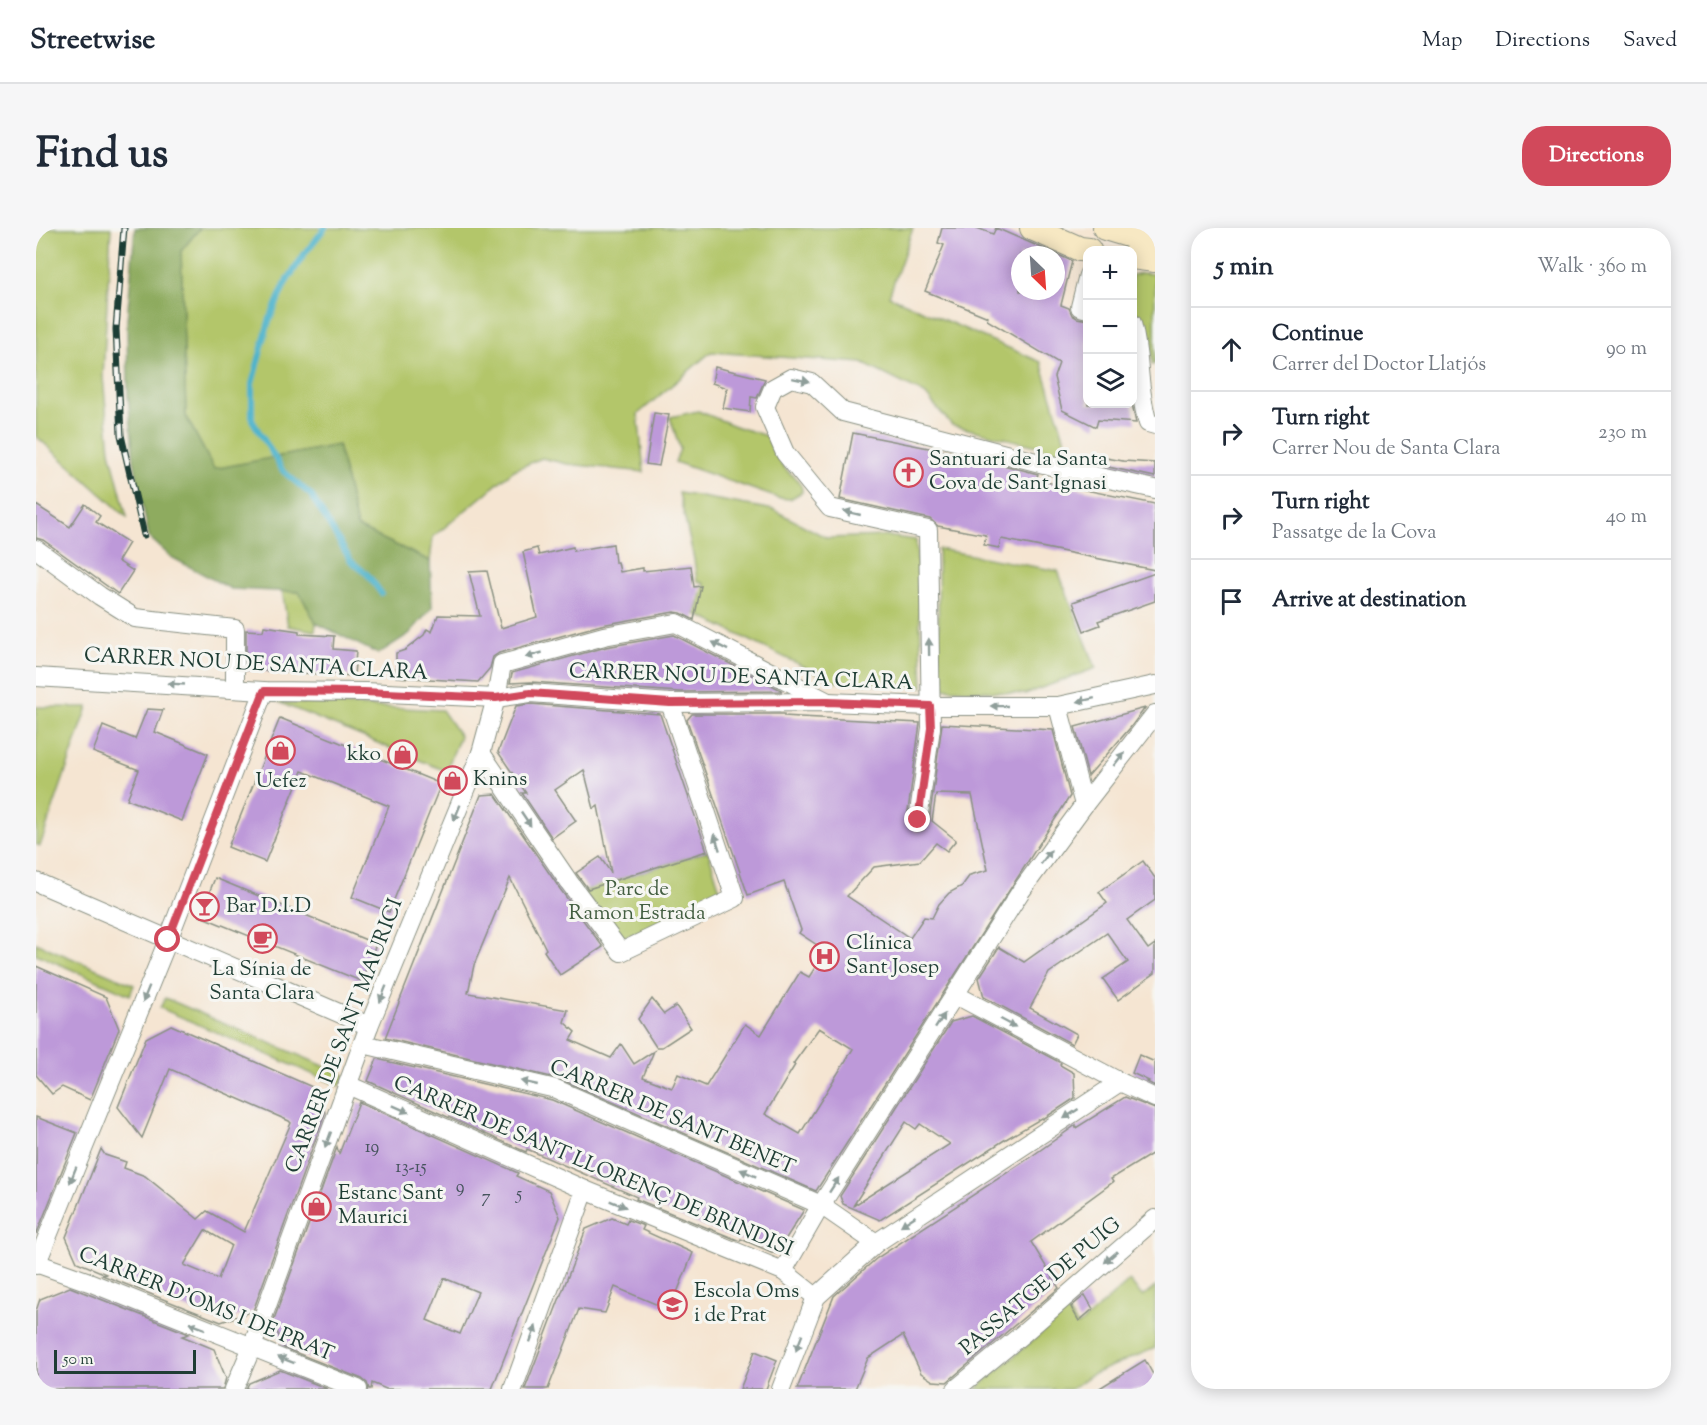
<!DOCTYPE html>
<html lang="en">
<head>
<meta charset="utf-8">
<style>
  body { margin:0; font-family:"Sorts Mill Goudy",serif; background:#f6f6f7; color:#1f2937 }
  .controls { position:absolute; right:18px; top:18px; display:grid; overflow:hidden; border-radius:12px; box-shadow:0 3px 15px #0003 }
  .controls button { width:54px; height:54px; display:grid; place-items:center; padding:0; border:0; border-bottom:2px solid #e0e1e3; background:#fff; color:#1f2937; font:30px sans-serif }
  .compass { position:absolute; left:975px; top:18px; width:54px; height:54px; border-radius:50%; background:#fff; box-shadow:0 3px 15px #0003; rotate:155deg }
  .scale { position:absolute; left:18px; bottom:15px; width:142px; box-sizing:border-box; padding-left:6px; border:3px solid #1f3d34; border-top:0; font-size:16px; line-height:21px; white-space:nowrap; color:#1f3d34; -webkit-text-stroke:4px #f6f6f2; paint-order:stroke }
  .stop { position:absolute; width:18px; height:18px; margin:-14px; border:4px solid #d1495b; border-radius:50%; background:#fff }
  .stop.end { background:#d1495b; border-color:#fff; box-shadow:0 2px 6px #0008 }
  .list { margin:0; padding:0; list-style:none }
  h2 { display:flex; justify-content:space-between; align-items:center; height:78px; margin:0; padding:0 24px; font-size:26px }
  h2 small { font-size:20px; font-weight:400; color:#747a83 }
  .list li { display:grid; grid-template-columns:39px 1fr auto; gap:18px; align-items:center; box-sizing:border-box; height:84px; padding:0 24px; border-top:2px solid #e0e1e3 }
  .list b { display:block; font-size:22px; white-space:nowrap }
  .list p { margin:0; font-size:20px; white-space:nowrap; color:#747a83 }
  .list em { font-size:20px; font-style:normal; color:#747a83 }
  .icon { flex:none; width:33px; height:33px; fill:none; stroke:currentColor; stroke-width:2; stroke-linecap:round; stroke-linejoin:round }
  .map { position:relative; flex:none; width:1119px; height:1161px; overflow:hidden; border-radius:24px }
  header { display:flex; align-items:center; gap:36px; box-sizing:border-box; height:84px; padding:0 30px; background:#fff; border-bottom:2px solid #e0e1e3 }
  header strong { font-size:28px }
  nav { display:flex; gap:33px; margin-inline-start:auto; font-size:21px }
  .intro { display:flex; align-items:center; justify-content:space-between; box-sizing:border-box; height:144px; padding:0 36px }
  h1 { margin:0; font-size:42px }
  .button { padding:15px 27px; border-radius:24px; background:#d1495b; color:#fff; font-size:21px; font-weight:700 }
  main { display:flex; gap:36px; padding:0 36px }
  aside { flex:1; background:#fff; border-radius:24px; box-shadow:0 3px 15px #0003 }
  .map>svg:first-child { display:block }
  .green { fill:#b3c66a; stroke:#69824f; stroke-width:1.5 }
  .forest { fill:#8eab5e; stroke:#567449; stroke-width:1.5 }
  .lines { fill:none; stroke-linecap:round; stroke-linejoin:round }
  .stream { stroke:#4db3cc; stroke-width:6 }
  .building { fill:#bd99d9; fill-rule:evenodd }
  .street-casing { stroke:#8a9183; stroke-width:20 }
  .secondary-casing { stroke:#8a9183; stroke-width:26 }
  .street { stroke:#fff; stroke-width:18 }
  .secondary { stroke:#f7e8c3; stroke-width:24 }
  .rail-casing { stroke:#1f3d34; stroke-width:7 }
  .rail { stroke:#f6f6f2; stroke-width:4.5; stroke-dasharray:14; stroke-linecap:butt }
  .oneway { fill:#8f9e9a }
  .route { stroke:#d1495b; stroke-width:8 }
  .labels { text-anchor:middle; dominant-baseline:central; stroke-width:6; stroke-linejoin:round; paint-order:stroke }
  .number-label { font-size:18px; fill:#46545d }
  .poi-label { font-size:21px; fill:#1f3d34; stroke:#f6f6f2; text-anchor:start }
  .street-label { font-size:21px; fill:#1f3d34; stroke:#f6f6f2 }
  .park-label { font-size:21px; fill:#445f42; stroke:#f6f6f2 }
</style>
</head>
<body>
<header>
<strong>Streetwise</strong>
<nav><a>Map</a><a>Directions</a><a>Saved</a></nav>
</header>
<div class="intro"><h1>Find us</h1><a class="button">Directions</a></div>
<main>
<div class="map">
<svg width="1119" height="1161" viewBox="0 0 1119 1161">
  <rect width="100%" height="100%" fill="#f6f6f2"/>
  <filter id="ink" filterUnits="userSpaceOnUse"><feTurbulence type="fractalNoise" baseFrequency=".0167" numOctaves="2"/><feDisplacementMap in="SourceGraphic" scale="12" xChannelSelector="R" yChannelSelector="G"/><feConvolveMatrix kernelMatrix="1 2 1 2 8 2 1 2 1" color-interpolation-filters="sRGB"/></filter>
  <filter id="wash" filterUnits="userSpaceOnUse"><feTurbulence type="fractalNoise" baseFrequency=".008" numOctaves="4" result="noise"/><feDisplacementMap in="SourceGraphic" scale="24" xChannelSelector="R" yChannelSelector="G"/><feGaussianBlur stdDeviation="1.35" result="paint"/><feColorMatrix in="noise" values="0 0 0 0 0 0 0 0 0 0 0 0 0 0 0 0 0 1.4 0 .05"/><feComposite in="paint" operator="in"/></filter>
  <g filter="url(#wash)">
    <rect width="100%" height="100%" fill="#f5e5d2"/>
    <g class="green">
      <path d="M0,0H75L67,149L74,223L91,289L0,208Z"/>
      <path d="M164,0H877L853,68L1005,134L1033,226L916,197L889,166L826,135L675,124L602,186L608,244L531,236L506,230L478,242L397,309L394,333L321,299L302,217L178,241L150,188L145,23Z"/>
      <path d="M1106,45L1119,46V136L1116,137L1114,105L1097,85L1096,47Z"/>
      <path d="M662,183L702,199L731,208C736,218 741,229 747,238C754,248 766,250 766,264L754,271L742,270L639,234L644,221L634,189Z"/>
      <path d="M643,265L738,282L791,310L850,308L880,312L887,459L797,453L660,386L669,356L661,353L658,331Z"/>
      <path d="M902,321L1022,343L1060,440L989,466L903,460Z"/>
      <path d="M246,362L263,364L280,395L279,403L252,398Z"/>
      <path d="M242,474L406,482L424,508L410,543Z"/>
      <path d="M0,479H52L4,618L0,616Z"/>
      <path d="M672,623L685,665L587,711L547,665L567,651L569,655Z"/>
      <path d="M0,715L98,757L94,767L0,726Z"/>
      <path d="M129,770L309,847L304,858L124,780Z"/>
      <path d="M1093,1053L1107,1069L1119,1059V1120L1055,1147L1035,1161H940L1031,1083L1042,1098Z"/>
    </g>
    <path class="forest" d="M99,0H164L145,23L150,188L178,241L302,217L321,299L394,333L396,380L373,406L342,426L280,395L263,364L195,361L135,329L113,309L98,233L92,167L91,92Z"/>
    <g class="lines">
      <path class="stream" d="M289,0L269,25L249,56L233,93L216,156V192L247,243L275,267L315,333L332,347L345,365"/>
    </g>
    <g id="blocks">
      <g class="building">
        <path d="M906,0H941L957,6L960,0L1036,33L1025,77L1033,80L1036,87L1041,90L1052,92V176H1096L1100,195L1062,192L1060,199L1026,182L1018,149L1023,135L951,92L952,89L889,63L908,17L902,15ZM984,27H1020V63H984Z"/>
        <path d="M679,139L729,151L721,170L715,169L714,184L687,180L691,160L676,155Z"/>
        <path d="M618,185L633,187L623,238L610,236Z"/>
        <path d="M817,205L933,228L1002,246L1000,252L1119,276V342L965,311L963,320L948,317L950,307L902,298L894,291L804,271Z"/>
        <path d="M1048,226L1087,233L1119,235V249L1049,234L1046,233Z"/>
        <path d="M49,276L64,288L60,294L93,315L82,333L97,343L82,366L7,312L0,310V277L34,299Z"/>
        <path d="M577,316L579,334H582L584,344L607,340V343L655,338L658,359L665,358L658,392L645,385L638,384L565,397L463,425L457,429L454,440L442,454L360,449V425L369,422L388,407L391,401L396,404L402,387L444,388L433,344L451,343L465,400L501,389L487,324L501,320L503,327L537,319L538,323Z"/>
        <path d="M1119,345V373L1062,393L1064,397L1048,403L1037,374Z"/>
        <path d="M228,398L263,403V406L298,408L297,421L320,423L318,448L210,442V402L227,403Z"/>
        <path d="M638,407L747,463L644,464L495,454L474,455L476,445L570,419Z"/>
        <path d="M494,476L624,486L671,623L552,661L540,645L564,629L575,645L562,578L558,581L548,542L519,562L540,593L516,610L486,565H490L462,524L480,478Z"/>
        <path d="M1109,480L1094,500L1052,548L1039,499Z"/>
        <path d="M111,481L127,482L119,504L172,526L146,593L91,571L103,542L57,524L67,498L99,511Z"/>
        <path d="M656,486H748V488L764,489L884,495L871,590L872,597L880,603L887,602L893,594L906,496L1017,502L1034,568L780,963L524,851L349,810L445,567L459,566L524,661L567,719L524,747L508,723L510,721L474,650L438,737L432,765L532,782L528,794L539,804L534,812L575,830L585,816L598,836L618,823L607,849L636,860L642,846L670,858L709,796L725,807L764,744L773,749L790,723L763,705L765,702L748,654L712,667L651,492ZM900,566L936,567L952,642L934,647L926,658L913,665L903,676L896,690L888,689L874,710L811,668L838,639L884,633L900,615L911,623L920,612L896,593ZM783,800L817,821L764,906L729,886L759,837L757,836Z"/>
        <path d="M244,490L405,556L353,684L316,669L353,578L281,549L266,543L229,634L192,619Z"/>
        <path d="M1107,633L1119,650V672L1091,692L1112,721L1119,716V745L1082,772L1067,751L1092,734L1071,705L1013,745L994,780L1041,806L1036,816L948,769L943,750L963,719L988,734L1071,675L1063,664Z"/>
        <path d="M179,650L340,716L325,753L164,688Z"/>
        <path d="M0,738L70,769L83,801L54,872L26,859L16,866L0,847Z"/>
        <path d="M616,771L628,786L640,778L655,800L626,819H620L602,791Z"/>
        <path d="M936,788L1025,835L1024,837L1038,845L1039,870L1007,891L1006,890L970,911L844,992L807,976L804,968L915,794ZM870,894L880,901L884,896L914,916L817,978Z"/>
        <path d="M135,797L283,862L289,885L217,1083L185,1094L66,1047L70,1046L41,1034L30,1009L65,921L69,927L90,934L88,940L109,948L162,991L171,983L208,1004L255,895L253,893L134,841L106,910L82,879L110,810ZM169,1002L195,1017L182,1051L148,1037Z"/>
        <path d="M1103,827L1119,834V858L1111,854L1113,853L1096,845Z"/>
        <path d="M341,831L516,872L768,982L740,1026L705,1011L704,1013L600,971L601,969L491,921L490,924L332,853Z"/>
        <path d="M1089,869L1119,881V924L1075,951L1077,954L995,1014L1023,1060L911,1154L897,1153L885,1145L867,1107L832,1130L819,1161H761L798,1068L841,1030L986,935L1040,897V900Z"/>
        <path d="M323,874L482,945L480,948L513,963L524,989L456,1161H350L336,1155L335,1161H333L331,1155L326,1151L248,1120L237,1094L301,919L303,926ZM408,1050L442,1064L424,1106L391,1092Z"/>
        <path d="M0,889L41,905L1,1005H0Z"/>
        <path d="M576,990L590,996L592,992L608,998L606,1002L657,1025L634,1082L579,1059L569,1085L543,1081L512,1161H489L550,1001Z"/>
        <path d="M34,1059L153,1106L146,1108L178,1121L190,1150L187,1161H0V1083L4,1071Z"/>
        <path d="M1049,1067L1057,1081L1043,1093L1035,1079Z"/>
        <path d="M719,1123L741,1132L730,1161H704Z"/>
        <path d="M1109,1132L1119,1150V1161H1062Z"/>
        <path d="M244,1142L292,1161H210L213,1155Z"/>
      </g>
    </g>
  </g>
  <g filter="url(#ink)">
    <use href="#blocks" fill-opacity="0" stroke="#8a9183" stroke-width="1.5"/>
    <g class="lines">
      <defs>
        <g id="street">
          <path d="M1052,47L1044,79L1052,81"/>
          <path d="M1096,95C1105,129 1101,160 1112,195L1119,197"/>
          <path d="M0,321L64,368L99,390L199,401V459"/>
          <path d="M0,449L228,463L329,464L460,470L494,465L634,475L792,474L894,478H1022L1119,457"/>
          <path d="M1022,478L1048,577"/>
          <path d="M445,525L533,654L585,724L699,670L634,475"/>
          <path d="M882,592L895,500L892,302L794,280L749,225L729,179L737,160L755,150L776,155L807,184L1027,241L1119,261"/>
          <path d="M0,654L333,798"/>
          <path d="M920,767L1084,854L1119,870"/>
          <path d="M327,816L520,861L785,977L840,1015"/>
          <path d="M312,857L549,962L747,1043L780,1069"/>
          <path d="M0,1035L53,1054L322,1161"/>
          <path d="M0,1037L132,712L228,463"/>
          <path d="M747,1043L785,977L985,663L1048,577L1119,486"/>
          <path d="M198,1161L216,1119L333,798L445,525L460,470L466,436L568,408L640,395L792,474"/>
          <path d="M477,1161L549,962"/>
          <path d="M745,1161L780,1069L840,1015L1084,854"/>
          <path d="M920,1161L989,1104L1119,991"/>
        </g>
        <g id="secondary">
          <path d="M996,0L1044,21L1053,22"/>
          <path d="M1069,0L1119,15"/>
          <path d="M1096,29L1119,32"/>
        </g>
      </defs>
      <use href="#street" class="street-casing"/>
      <use href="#secondary" class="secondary-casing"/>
      <use href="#street" class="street"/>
      <use href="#secondary" class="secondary"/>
      <defs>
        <path id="rail" d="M88,0L80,101L85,207L108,307"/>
      </defs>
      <use href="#rail" class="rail-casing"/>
      <use href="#rail" class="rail"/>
    </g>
    <defs><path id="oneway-solid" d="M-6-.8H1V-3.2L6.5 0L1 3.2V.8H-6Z" transform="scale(1.5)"/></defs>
    <g class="oneway">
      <use href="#oneway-solid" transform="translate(765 152) rotate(12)"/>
      <use href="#oneway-solid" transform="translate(816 285) rotate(-167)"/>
      <use href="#oneway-solid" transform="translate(684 418) rotate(-153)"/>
      <use href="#oneway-solid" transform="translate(893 419) rotate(-91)"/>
      <use href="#oneway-solid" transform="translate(498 427) rotate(164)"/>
      <use href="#oneway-solid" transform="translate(140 456) rotate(-177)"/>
      <use href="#oneway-solid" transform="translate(1050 472) rotate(168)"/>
      <use href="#oneway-solid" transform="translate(963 478) rotate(-180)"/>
      <use href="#oneway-solid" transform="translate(1083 531) rotate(-52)"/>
      <use href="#oneway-solid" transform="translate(421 585) rotate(112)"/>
      <use href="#oneway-solid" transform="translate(490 591) rotate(56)"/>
      <use href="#oneway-solid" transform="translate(681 614) rotate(-108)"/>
      <use href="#oneway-solid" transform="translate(1010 629) rotate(-54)"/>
      <use href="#oneway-solid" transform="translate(110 766) rotate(112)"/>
      <use href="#oneway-solid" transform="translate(347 766) rotate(112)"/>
      <use href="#oneway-solid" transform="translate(904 793) rotate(-57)"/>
      <use href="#oneway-solid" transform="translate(972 795) rotate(28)"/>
      <use href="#oneway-solid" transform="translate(493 855) rotate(-167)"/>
      <use href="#oneway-solid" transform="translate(365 881) rotate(24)"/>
      <use href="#oneway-solid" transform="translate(1035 886) rotate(147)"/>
      <use href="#oneway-solid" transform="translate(292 912) rotate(110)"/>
      <use href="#oneway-solid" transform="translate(712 945) rotate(-156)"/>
      <use href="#oneway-solid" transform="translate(37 947) rotate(112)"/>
      <use href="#oneway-solid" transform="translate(798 957) rotate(-57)"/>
      <use href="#oneway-solid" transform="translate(582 976) rotate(22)"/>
      <use href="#oneway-solid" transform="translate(872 993) rotate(147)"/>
      <use href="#oneway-solid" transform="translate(1075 1029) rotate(139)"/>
      <use href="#oneway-solid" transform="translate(161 1098) rotate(-159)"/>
      <use href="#oneway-solid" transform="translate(497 1106) rotate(-70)"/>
      <use href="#oneway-solid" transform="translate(763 1115) rotate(111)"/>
      <use href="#oneway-solid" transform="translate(250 1132) rotate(-159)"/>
    </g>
  </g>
  <g class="lines" filter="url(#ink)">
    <path class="route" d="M132,712L228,463L328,464L460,470L494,465L634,475L792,474L894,478L895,500L882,592"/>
  </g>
  <defs>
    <symbol id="church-ring" viewBox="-11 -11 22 22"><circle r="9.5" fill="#f6f6f2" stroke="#d1495b" stroke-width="1.5"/><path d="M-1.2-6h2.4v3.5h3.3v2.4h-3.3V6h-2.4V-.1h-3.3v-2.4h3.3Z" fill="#d1495b"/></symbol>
    <symbol id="shop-ring" viewBox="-11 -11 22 22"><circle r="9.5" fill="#f6f6f2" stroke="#d1495b" stroke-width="1.5"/><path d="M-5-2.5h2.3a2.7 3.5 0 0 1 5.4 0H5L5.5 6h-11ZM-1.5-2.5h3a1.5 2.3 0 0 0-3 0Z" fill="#d1495b"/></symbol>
    <symbol id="bar-ring" viewBox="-11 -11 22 22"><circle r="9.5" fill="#f6f6f2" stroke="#d1495b" stroke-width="1.5"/><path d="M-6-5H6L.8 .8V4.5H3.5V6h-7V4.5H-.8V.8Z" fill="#d1495b"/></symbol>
    <symbol id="cafe-ring" viewBox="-11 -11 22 22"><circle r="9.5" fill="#f6f6f2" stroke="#d1495b" stroke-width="1.5"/><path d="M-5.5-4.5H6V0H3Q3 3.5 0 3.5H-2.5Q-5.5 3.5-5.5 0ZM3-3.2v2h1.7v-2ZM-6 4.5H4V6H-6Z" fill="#d1495b"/></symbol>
    <symbol id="hospital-ring" viewBox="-11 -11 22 22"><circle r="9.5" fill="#f6f6f2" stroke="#d1495b" stroke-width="1.5"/><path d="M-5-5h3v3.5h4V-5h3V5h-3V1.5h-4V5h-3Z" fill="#d1495b"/></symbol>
    <symbol id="school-ring" viewBox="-11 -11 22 22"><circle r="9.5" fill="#f6f6f2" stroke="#d1495b" stroke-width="1.5"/><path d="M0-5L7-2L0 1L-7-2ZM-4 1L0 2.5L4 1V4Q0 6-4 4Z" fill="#d1495b"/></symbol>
  </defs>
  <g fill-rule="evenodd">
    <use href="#church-ring" x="856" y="228" width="33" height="33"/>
    <use href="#shop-ring" x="228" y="506" width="33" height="33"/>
    <use href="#shop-ring" x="350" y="510" width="33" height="33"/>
    <use href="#shop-ring" x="400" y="536" width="33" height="33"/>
    <use href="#bar-ring" x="152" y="662" width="33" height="33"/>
    <use href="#cafe-ring" x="210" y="694" width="33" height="33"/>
    <use href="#hospital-ring" x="772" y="712" width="33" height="33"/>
    <use href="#shop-ring" x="264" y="962" width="33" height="33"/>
    <use href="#school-ring" x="620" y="1060" width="33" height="33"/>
  </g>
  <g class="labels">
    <g class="number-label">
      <text x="336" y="920">19</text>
      <text x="375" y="940">13-15</text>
      <text x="424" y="960">9</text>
      <text x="483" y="967">5</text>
      <text x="450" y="970">7</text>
    </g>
    <g class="poi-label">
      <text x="893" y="232">Santuari de la Santa<tspan x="893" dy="24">Cova de Sant Ignasi</tspan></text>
      <text x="345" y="527" text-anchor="end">kko</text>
      <text x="437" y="552">Knins</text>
      <text x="245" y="554" text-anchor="middle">Uefez</text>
      <text x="190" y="679">Bar D.I.D</text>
      <text x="810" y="716">Clínica<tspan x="810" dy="24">Sant Josep</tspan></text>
      <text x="226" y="742" text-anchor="middle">La Sínia de<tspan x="226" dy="24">Santa Clara</tspan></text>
      <text x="302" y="966">Estanc Sant<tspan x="302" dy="24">Maurici</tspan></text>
      <text x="658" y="1064">Escola Oms<tspan x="658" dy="24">i de Prat</tspan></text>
    </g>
    <g class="street-label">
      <text transform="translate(220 437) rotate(3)">CARRER NOU DE SANTA CLARA</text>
      <text transform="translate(705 450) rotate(2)">CARRER NOU DE SANTA CLARA</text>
      <text transform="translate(309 808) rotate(-69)">CARRER DE SANT MAURICI</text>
      <text transform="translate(636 890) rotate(23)">CARRER DE SANT BENET</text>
      <text transform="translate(557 939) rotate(23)">CARRER DE SANT LLORENÇ DE BRINDISI</text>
      <text transform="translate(1005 1059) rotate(-40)">PASSATGE DE PUIG</text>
      <text transform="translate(170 1077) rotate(22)">CARRER D'OMS I DE PRAT</text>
    </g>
    <g class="park-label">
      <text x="601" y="662">Parc de<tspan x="601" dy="24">Ramon Estrada</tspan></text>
    </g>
  </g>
</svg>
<div class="controls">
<button>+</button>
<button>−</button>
<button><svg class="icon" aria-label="layers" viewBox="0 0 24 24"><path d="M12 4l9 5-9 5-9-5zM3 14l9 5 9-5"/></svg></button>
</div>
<svg class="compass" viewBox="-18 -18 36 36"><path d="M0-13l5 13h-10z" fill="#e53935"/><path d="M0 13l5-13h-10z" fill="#747a83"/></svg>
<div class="scale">50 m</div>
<div class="stop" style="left:132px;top:712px"></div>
<div class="stop end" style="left:882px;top:592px"></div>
</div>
<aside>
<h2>5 min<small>Walk · 360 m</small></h2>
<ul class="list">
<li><svg class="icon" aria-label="ahead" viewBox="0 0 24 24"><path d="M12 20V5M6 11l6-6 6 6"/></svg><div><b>Continue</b><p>Carrer del Doctor Llatjós</p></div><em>90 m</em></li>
<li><svg class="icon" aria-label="right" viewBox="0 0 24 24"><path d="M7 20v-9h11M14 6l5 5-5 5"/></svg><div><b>Turn right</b><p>Carrer Nou de Santa Clara</p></div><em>230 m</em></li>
<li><svg class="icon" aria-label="right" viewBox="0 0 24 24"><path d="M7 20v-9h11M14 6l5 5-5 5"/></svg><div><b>Turn right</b><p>Passatge de la Cova</p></div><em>40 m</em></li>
<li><svg class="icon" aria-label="arrive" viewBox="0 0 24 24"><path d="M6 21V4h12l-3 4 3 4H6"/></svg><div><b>Arrive at destination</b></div></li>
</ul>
</aside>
</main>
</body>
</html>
